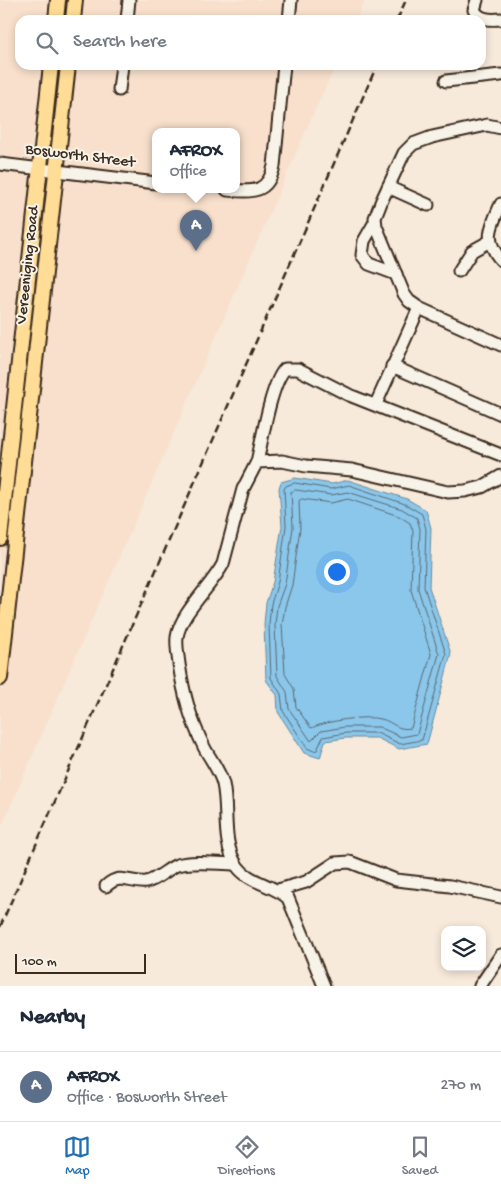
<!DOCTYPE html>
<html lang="en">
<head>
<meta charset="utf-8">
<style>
  body { margin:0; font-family:"Gochi Hand",sans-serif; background:#f6f6f7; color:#1f2937 }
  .controls { position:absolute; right:15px; bottom:15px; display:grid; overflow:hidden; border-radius:10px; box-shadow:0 2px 8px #0003 }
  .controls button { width:45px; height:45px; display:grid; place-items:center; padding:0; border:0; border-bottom:1px solid #e0e1e3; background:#fff; color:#1f2937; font:25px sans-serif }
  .scale { position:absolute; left:15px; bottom:12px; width:131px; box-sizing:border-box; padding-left:5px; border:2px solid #3b2a1e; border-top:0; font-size:14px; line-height:18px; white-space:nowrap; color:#3b2a1e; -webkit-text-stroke:4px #f7f3e8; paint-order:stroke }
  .you { position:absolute; left:336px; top:571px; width:18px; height:18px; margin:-12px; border:4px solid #fff; border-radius:50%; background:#1a73e8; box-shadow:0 0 0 8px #1a73e833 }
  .badge { display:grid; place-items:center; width:32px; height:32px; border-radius:50%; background:#1f6fb2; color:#fff; font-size:16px; font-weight:700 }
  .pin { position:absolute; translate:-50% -41px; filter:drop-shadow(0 1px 2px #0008) }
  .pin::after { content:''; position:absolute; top:26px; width:18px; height:15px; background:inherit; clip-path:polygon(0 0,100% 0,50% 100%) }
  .popup { position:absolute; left:152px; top:128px; width:88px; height:65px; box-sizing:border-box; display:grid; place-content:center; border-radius:10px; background:#fff; filter:drop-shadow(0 1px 4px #0005); font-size:16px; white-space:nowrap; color:#747a83 }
  .popup b { font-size:19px; color:#1f2937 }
  .popup::after { content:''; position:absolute; left:50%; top:100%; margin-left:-10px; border:10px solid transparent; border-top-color:#fff }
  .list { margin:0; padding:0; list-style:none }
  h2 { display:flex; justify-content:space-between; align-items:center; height:65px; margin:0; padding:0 20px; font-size:21px }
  h2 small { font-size:16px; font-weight:400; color:#747a83 }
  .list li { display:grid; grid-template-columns:32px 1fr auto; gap:15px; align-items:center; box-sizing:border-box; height:70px; padding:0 20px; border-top:1px solid #e0e1e3 }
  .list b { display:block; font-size:19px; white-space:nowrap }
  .list p { margin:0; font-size:16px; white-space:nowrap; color:#747a83 }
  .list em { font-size:16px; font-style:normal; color:#747a83 }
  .icon { flex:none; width:28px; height:28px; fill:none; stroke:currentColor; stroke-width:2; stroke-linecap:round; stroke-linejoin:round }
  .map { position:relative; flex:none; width:501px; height:986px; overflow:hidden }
  .search { position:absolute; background:#fff; box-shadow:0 2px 8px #0003; left:15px; right:15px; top:15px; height:55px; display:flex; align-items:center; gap:12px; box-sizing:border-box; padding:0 18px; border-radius:15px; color:#747a83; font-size:19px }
  .sheet { height:135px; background:#fff }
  nav { display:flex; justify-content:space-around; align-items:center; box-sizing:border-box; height:70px; border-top:1px solid #e0e1e3; background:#fff; font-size:14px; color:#747a83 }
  nav a { display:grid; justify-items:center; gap:2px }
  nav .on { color:#1f6fb2 }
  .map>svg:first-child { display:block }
  .built { fill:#f8e0cc; fill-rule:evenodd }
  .water { fill:#8ac7eb; stroke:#6a8899 }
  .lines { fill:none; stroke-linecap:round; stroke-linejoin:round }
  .shore { stroke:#5b6970; stroke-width:1 }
  .minor-casing { stroke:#3b2a1e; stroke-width:15 }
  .major-casing { stroke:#3b2a1e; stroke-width:18 }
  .minor { stroke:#f7f3e8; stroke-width:11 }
  .major { stroke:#ffdd96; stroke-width:14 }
  .rail { stroke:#3b2a1e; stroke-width:2.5; stroke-dasharray:8 4; stroke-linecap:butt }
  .labels { text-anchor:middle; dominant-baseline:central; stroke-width:4; stroke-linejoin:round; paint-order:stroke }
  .street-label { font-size:16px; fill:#3b2a1e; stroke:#f7f3e8 }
</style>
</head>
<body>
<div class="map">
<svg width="501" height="986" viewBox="0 0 501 986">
  <rect width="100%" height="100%" fill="#f7eadb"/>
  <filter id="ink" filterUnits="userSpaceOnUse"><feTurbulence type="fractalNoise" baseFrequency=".02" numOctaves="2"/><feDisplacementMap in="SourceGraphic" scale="10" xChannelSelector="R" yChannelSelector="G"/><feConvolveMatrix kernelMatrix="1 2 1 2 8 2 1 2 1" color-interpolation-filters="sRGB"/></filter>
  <g filter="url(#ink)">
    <path class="built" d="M0,0H365L356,20H20V65H336L315,110L0,830ZM156,132H236V190H156Z"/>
    <path class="water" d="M295,478L332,484L348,480L407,499L426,510L431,528L429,587L451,654L427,744L399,749L377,738H346L325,741L320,758L304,753L278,712L277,695L266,680L264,624L266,603L273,582L282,526L279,488L281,482Z"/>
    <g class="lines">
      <g class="shore">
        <path d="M295,483L331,489L349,485L405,504L422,514L426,529L424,587L446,654L422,740L400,744L377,733H346L323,737L317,750L314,751L307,748L283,711L281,694L271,678L269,624L271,604L278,582L286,526L284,489L286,486Z"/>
        <path d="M296,490L331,495L348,492L402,509L417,518L420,529L418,589L439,654L417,734L401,737L379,727H345L321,731L311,741L289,709L287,692L277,676L275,625L277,606L285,584L293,527L291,492Z"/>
        <path d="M302,499L331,503L348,499L399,516L410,523L413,531L411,590L431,654L411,728C397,731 394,722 381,719C364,715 327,721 311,728L296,707L294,689L285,674L284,656L282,625L285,607L292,585L300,528L299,501Z"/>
      </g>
      <defs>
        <g id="minor">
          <path d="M477,0L474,10C480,20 490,20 501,19"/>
          <path d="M127,20L129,0"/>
          <path d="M289,20L291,0"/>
          <path d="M446,81L501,75"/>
          <path d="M119,90L122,65"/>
          <path d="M501,128L487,125L432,137L413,144L404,153L382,200L375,218L376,226L404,294L409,301L419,308L501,345"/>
          <path d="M0,164L156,183"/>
          <path d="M388,187L428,205"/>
          <path d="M227,190C252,192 268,194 274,166L284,65"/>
          <path d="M501,204C491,226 483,240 501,260"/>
          <path d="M375,222L364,241L362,255L369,264L396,274"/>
          <path d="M459,271L472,251L490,241"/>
          <path d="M392,366L501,414"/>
          <path d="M376,404L419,308"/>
          <path d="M257,462C262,441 271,383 285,369H298L349,395L501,455"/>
          <path d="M106,886C121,872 130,884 146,882C157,880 167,869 177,865C195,860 218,864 236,864"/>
          <path d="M278,890L306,882L335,863L350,862L396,880L450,886L501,897"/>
          <path d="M324,986L288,898C272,884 249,883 237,866C221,841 229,811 223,784C220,771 210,759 204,747C190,718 184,696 179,664C178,655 176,646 177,637C181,612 211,587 223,564L243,489L257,462L282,461L306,466L352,470L448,492L465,491L482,487L501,476"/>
          <path d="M480,986L501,955"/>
        </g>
        <g id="major">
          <path d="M56,20L58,0"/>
          <path d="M73,20L75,0"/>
          <path d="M0,538L51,65"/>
          <path d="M0,678L68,65"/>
        </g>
      </defs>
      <use href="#minor" class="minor-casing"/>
      <use href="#major" class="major-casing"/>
      <use href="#minor" class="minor"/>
      <use href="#major" class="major"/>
      <g class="rail">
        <path d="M397,20L406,0"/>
        <path d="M0,927L377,65"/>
      </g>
    </g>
  </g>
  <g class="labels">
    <g class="street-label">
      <text transform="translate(80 157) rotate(7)">Bosworth Street</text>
      <text transform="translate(29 265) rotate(-84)">Vereeniging Road</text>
    </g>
  </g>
</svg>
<div class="controls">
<button><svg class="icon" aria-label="layers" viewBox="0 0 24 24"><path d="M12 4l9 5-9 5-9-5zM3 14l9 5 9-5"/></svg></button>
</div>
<div class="scale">100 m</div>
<div class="you"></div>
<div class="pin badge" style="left:196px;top:251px;background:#5c6f8a">A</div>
<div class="popup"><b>AFROX</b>Office</div>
<div class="search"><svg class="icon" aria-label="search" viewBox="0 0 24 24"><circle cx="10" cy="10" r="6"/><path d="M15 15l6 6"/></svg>Search here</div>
</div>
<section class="sheet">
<h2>Nearby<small></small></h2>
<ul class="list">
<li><span class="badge" style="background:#5c6f8a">A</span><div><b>AFROX</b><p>Office · Bosworth Street</p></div><em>270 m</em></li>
</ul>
</section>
<nav>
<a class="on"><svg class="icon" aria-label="map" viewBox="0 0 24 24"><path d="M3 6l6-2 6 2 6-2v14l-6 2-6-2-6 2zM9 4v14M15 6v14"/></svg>Map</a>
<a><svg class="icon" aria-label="directions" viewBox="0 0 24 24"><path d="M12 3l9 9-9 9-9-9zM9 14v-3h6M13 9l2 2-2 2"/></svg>Directions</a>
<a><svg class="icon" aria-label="saved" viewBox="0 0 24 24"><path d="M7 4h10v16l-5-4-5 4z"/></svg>Saved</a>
</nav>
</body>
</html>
